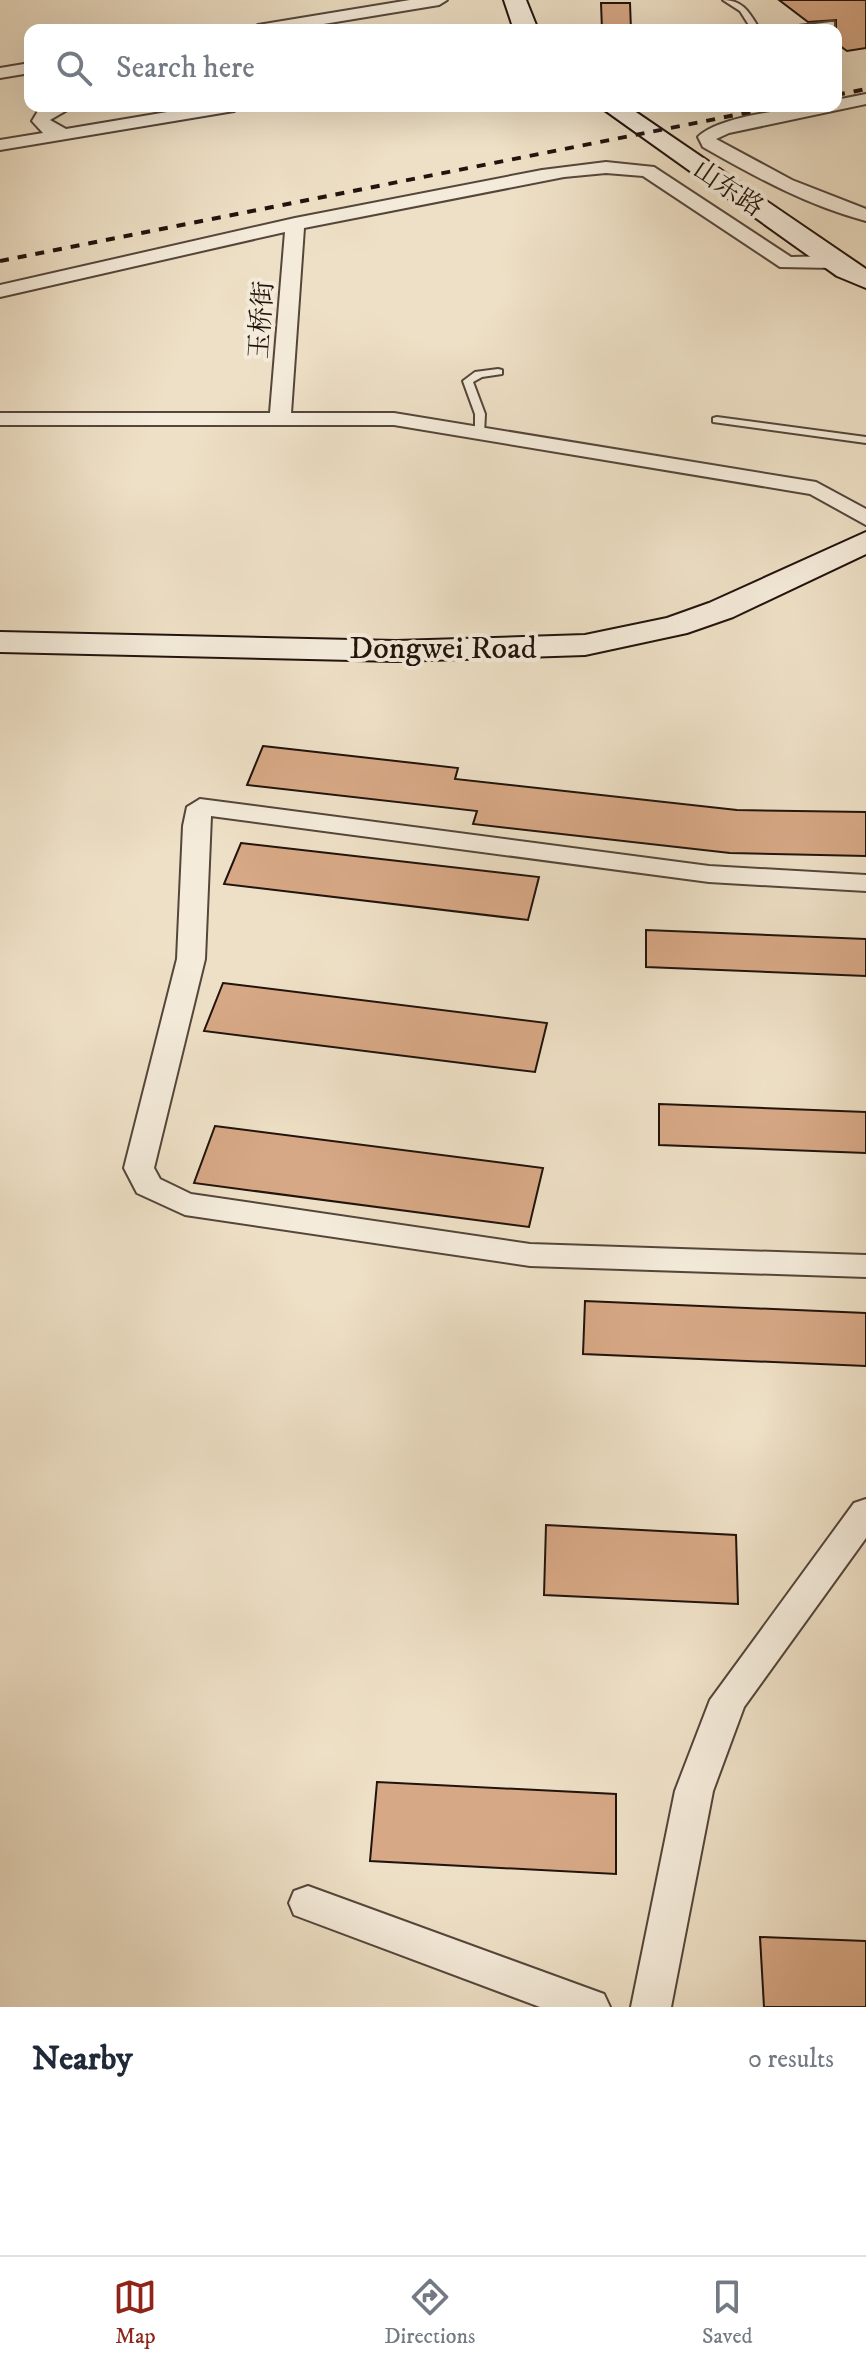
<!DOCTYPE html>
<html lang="en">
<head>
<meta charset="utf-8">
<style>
  body { margin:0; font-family:"IM FELL DW Pica","Noto Serif SC",serif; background:#f6f6f7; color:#1f2937 }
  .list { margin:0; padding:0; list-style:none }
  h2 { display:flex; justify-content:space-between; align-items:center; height:104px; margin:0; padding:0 32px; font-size:34px }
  h2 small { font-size:26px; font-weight:400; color:#747a83 }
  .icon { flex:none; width:44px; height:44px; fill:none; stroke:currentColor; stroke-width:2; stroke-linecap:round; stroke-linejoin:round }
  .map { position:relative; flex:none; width:866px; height:2007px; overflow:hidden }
  .search { position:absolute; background:#fff; box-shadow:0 8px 32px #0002; left:24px; right:24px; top:24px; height:88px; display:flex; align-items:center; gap:20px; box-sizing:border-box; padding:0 28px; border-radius:16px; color:#747a83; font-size:30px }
  .sheet { height:248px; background:#fff }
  nav { display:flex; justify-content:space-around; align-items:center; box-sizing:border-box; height:112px; border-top:2px solid #e0e1e3; background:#fff; font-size:22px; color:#747a83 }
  nav a { display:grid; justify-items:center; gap:4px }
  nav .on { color:#8f2418 }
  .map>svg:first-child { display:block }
  .building { fill:#d7a885; stroke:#21130d; stroke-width:2 }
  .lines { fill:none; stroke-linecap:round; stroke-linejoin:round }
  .lane-casing { stroke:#54463b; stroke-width:4 }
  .street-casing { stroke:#54463b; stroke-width:4 }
  .secondary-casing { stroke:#21130d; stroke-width:4 }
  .lane { fill:#f4ebda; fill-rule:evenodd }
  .street { fill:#f4ebda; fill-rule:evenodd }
  .secondary { fill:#f4ebda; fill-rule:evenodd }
  .rail { stroke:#21130d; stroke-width:4; stroke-dasharray:9 9; stroke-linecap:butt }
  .labels { text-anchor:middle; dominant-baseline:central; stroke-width:8; stroke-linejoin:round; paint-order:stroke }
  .far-street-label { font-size:26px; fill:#21130d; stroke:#f4ebda }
  .street-label { font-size:32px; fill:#21130d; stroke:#f4ebda }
</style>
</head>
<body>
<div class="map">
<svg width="866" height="2007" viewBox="0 0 866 2007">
  <rect width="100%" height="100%" fill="#eee0c6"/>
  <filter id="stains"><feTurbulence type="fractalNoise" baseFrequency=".0025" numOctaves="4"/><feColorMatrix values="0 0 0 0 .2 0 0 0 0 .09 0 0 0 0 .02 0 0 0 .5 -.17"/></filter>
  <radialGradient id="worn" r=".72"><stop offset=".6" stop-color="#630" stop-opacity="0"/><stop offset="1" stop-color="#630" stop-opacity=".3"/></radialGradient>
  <g class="building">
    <path d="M779,0H866V48L847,51L836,43V30H826L836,28V20L808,22Z"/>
    <path d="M601,3H630L631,30H602Z"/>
    <path d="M263,746L458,768L455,779L737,810L866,812V856L730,853L473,824L477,811L247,785Z"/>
    <path d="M241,843L302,850L539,877L528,920L224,884Z"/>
    <path d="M646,930L866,939V976L646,967Z"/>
    <path d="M223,983L547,1023L535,1072L204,1031Z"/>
    <path d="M659,1104L866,1112V1153L659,1145Z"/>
    <path d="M215,1126L543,1168L529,1227L194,1183Z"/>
    <path d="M585,1301L866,1313V1366L583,1354Z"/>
    <path d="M546,1525L736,1535L738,1604L544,1595Z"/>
    <path d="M377,1782L616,1794V1874L370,1861Z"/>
    <path d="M760,1937L866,1941V2007H764Z"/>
  </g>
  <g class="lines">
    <defs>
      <g id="lane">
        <path d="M723,0C744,0 750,14 760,30H752L740,11Z"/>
        <path d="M831,22H834V26L802,30H778L782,28Z"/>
        <path d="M498,369L502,370V374L482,377L473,382L485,414L484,434L483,436H475V414L463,381L475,372Z"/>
        <path d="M717,417L866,437V443L713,422V418Z"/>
      </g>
      <g id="street">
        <path d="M410,0H447L439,5L287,30H250L258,25Z"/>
        <path d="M30,63V73L0,78V68Z"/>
        <path d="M866,94V104L729,133L716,139L792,180L866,209V221C808,206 754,176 703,147L698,137C719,115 805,106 836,106V100Z"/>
        <path d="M50,106H74L50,120L66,129L203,106H243L234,111L0,150V140L43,133L32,121L38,111Z"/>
        <path d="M606,162L654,167L791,257L834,256L843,262L834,268L780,267L643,176L606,173L564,177L304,228L291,413H394L816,482L866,509V525L810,494L394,425H0V413H270L285,232L0,297V285L295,218L542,170Z"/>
        <path d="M200,799L709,866L866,875V891L709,882L211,816L205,959L154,1168L160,1179L191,1194L530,1244L866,1255V1277L530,1266L185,1215L137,1193L124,1168L177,959L183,826L187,807Z"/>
        <path d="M866,1499V1538L744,1707L713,1791L671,2007H631L675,1791L710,1700L854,1503Z"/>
        <path d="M308,1886L604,1994L610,2007H540L294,1915L289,1903L294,1891Z"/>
      </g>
      <g id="secondary">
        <path d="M504,0H526L538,30H514Z"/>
        <path d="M599,106H627L866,269V288L837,276Z"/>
        <path d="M866,532V554L733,617L687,633L585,655L396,661L0,652V632L396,641L585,635L667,618L709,603Z"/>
      </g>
    </defs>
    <use href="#lane" class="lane-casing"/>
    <use href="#street" class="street-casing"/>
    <use href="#secondary" class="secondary-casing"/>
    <use href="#lane" class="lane"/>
    <use href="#street" class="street"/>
    <use href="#secondary" class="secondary"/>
    <g class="rail">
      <path d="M836,95L866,89"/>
      <path d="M0,261L781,106"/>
    </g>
  </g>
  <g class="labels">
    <g class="far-street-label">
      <text transform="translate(728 189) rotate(34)">山东路</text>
      <text transform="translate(262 320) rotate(-86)">玉桥街</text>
    </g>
    <g class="street-label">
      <text x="443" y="649">Dongwei Road</text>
    </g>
  </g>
  <rect width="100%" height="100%" filter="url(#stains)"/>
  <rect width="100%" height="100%" fill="url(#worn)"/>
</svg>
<div class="search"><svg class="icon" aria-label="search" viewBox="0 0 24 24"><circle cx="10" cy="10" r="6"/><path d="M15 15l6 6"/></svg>Search here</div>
</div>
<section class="sheet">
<h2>Nearby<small>0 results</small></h2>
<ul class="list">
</ul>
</section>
<nav>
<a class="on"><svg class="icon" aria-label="map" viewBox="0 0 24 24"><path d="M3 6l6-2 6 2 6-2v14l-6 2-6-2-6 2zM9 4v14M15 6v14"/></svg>Map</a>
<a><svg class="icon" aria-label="directions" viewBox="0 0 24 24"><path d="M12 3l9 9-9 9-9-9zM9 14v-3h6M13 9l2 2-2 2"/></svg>Directions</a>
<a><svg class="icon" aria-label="saved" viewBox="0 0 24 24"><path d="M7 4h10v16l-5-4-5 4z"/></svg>Saved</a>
</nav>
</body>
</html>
